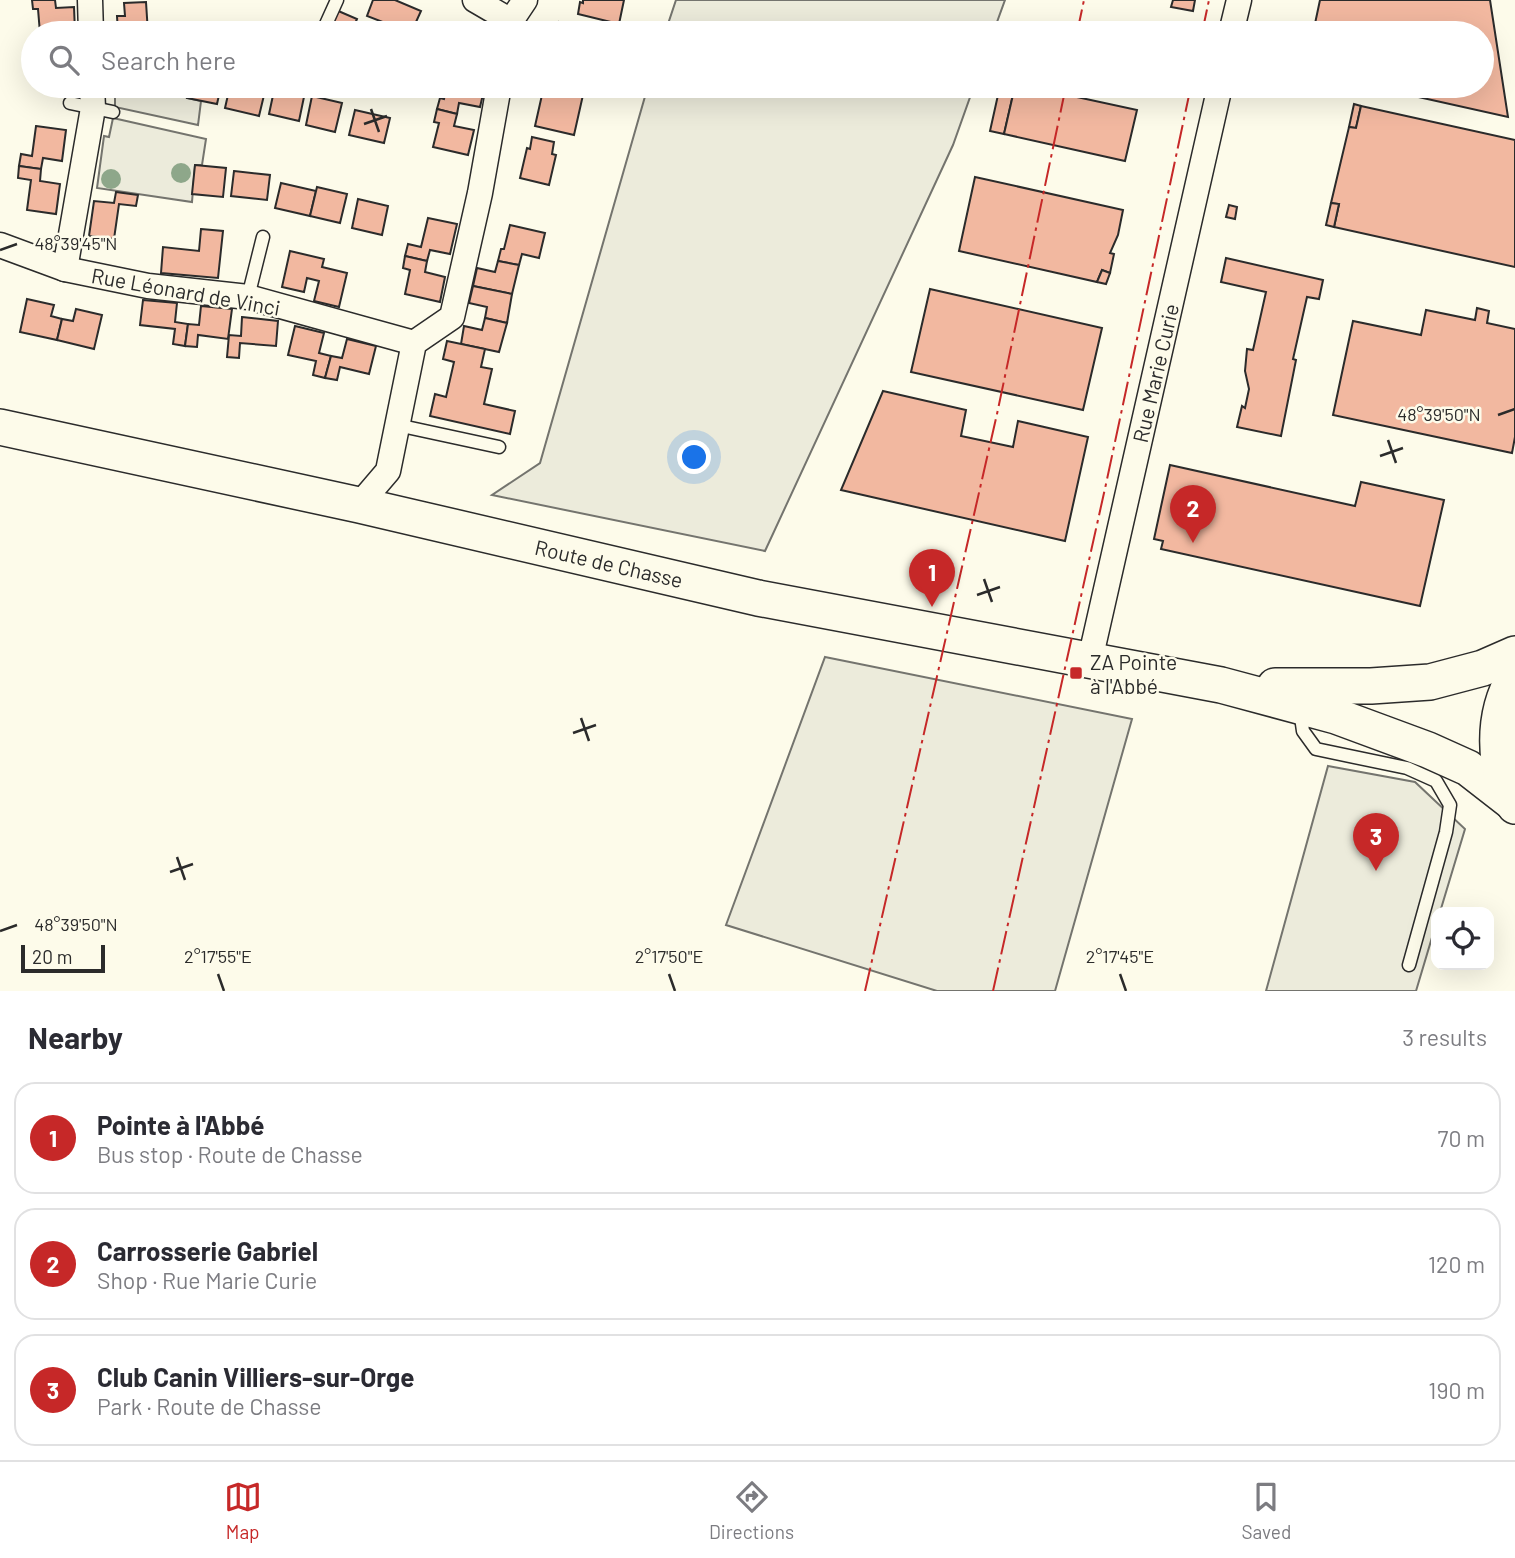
<!DOCTYPE html>
<html lang="en">
<head>
<meta charset="utf-8">
<style>
  body { margin:0; font-family:Barlow,sans-serif; background:#f7f7f7; color:#2b2b33 }
  .controls { position:absolute; right:21px; bottom:21px; display:grid; overflow:hidden; border-radius:14px; box-shadow:0 7px 28px #0002 }
  .controls button { width:63px; height:63px; display:grid; place-items:center; padding:0; border:0; border-bottom:2px solid #e1e1e2; background:#fff; color:#2b2b33; font:35px sans-serif }
  .scale { position:absolute; left:21px; bottom:18px; width:84px; box-sizing:border-box; padding-left:7px; border:4px solid #2b2b2b; border-top:0; font-size:19px; line-height:24px; white-space:nowrap; color:#2b2b2b; -webkit-text-stroke:5px #fdfbea; paint-order:stroke }
  .you { position:absolute; left:695px; top:458px; width:24px; height:24px; margin:-18px; border:5px solid #fff; border-radius:50%; background:#1a73e8; box-shadow:0 0 0 10px #1a73e833 }
  .badge { display:grid; place-items:center; width:46px; height:46px; border-radius:50%; background:#c62828; color:#fff; font-size:23px; font-weight:700 }
  .pin { position:absolute; translate:-50% -58px; filter:drop-shadow(0 2px 4px #0008) }
  .pin::after { content:''; position:absolute; top:37px; width:24px; height:21px; background:inherit; clip-path:polygon(0 0,100% 0,50% 100%) }
  .list { margin:0; padding:0; list-style:none }
  h2 { display:flex; justify-content:space-between; align-items:center; height:91px; margin:0; padding:0 28px; font-size:30px }
  h2 small { font-size:23px; font-weight:400; color:#7c7c81 }
  .list li { display:grid; grid-template-columns:46px 1fr auto; gap:21px; align-items:center; box-sizing:border-box; height:112px; margin:0 14px 14px; padding:0 14px; border:2px solid #e1e1e2; border-radius:21px }
  .list b { display:block; font-size:26px; white-space:nowrap }
  .list p { margin:0; font-size:23px; white-space:nowrap; color:#7c7c81 }
  .list em { font-size:23px; font-style:normal; color:#7c7c81 }
  .icon { flex:none; width:38px; height:38px; fill:none; stroke:currentColor; stroke-width:2; stroke-linecap:round; stroke-linejoin:round }
  .map { position:relative; flex:none; width:1515px; height:991px; overflow:hidden }
  .search { position:absolute; background:#fff; box-shadow:0 7px 28px #0002; left:21px; right:21px; top:21px; height:77px; display:flex; align-items:center; gap:18px; box-sizing:border-box; padding:0 24px; border-radius:38px; color:#7c7c81; font-size:26px }
  .sheet { height:469px; background:#fff }
  nav { display:flex; justify-content:space-around; align-items:center; box-sizing:border-box; height:98px; border-top:2px solid #e1e1e2; background:#fff; font-size:19px; color:#7c7c81 }
  nav a { display:grid; justify-items:center; gap:4px }
  nav .on { color:#c62828 }
  .map>svg:first-child { display:block }
  .green { fill:#ecebdb; stroke:#74746e; stroke-width:2 }
  .building { fill:#f2b8a0; stroke:#2b2b2b; stroke-width:2 }
  .lines { fill:none; stroke-linecap:round; stroke-linejoin:round }
  .service-casing { stroke:#2b2b2b; stroke-width:15 }
  .minor-casing { stroke:#2b2b2b; stroke-width:27 }
  .secondary-casing { stroke:#2b2b2b; stroke-width:38 }
  .service { stroke:#fdfbea; stroke-width:12 }
  .minor { stroke:#fdfbea; stroke-width:24 }
  .secondary { stroke:#fdfbea; stroke-width:35 }
  .power { stroke:#c62828; stroke-width:2; stroke-dasharray:24 5 3.5 5; stroke-linecap:butt }
  .tree { fill:#8ea78a }
  .ticks { fill:none; stroke:#2b2b2b; stroke-width:2.5 }
  .poi-dot { fill:#c62828; stroke:#fdfbea; stroke-width:2.5 }
  .labels { text-anchor:middle; dominant-baseline:central; stroke-width:5; stroke-linejoin:round; paint-order:stroke }
  .street-label { font-size:21px; fill:#2b2b2b; stroke:#fdfbea }
  .poi-label { font-size:21px; fill:#2b2b2b; stroke:#fdfbea; text-anchor:start }
  .ticks-label { font-size:18px; text-anchor:middle; fill:#2b2b2b; stroke:#fdfbea; stroke-width:5; stroke-linejoin:round; paint-order:stroke }
</style>
</head>
<body>
<div class="map">
<svg width="1515" height="991" viewBox="0 0 1515 991">
  <rect width="100%" height="100%" fill="#fdfbea"/>
  <g class="green">
    <path d="M676,0H1005L993,33H665Z"/>
    <path d="M648,86H974L953,145L765,551L492,495L540,463Z"/>
    <path d="M139,88L188,93L187,98L201,101L198,125L115,107V89Z"/>
    <path d="M113,118L206,139L202,165H195L192,202L97,188L104,136L109,137Z"/>
    <path d="M825,657L1132,719L1055,991H937L726,925Z"/>
    <path d="M1328,766L1415,782L1465,829L1440,912H1436V924L1416,991H1266Z"/>
  </g>
  <g class="building">
    <path d="M32,0H55L56,8L74,7L75,32L40,33L38,9H33Z"/>
    <path d="M373,0H395L421,11L411,33L367,16Z"/>
    <path d="M583,0H624L619,24L578,14L580,2L583,3Z"/>
    <path d="M1173,0H1195L1193,11L1171,7Z"/>
    <path d="M1320,0H1490L1508,117L1369,86H1482V33H1313Z"/>
    <path d="M146,2L148,33H118L117,16H125L124,3Z"/>
    <path d="M336,10L357,19L351,33H327Z"/>
    <path d="M559,22L601,32V33H556Z"/>
    <path d="M110,86H139V88L110,89Z"/>
    <path d="M190,86H221L217,104L187,98Z"/>
    <path d="M230,86H243L265,91L259,116L225,108Z"/>
    <path d="M275,86L305,92L299,121L269,114Z"/>
    <path d="M447,86H485L480,107L459,103L457,114L437,109L440,98L444,99Z"/>
    <path d="M544,86H585L574,135L535,126Z"/>
    <path d="M1000,86H1015L1004,134L990,131Z"/>
    <path d="M1015,86H1026L1137,110L1125,161L1004,134Z"/>
    <path d="M312,96L342,103L335,132L306,125Z"/>
    <path d="M1354,104L1361,106L1356,128L1349,127Z"/>
    <path d="M1361,106L1515,140V267L1334,227L1339,204L1331,203L1349,127L1356,128Z"/>
    <path d="M437,109L457,114L454,126L474,130L468,155L433,147L439,123L434,122Z"/>
    <path d="M355,110L390,118L384,143L349,135Z"/>
    <path d="M36,126L66,130L62,161L43,158L41,169L19,166L21,154L32,156Z"/>
    <path d="M532,137L554,142L552,154L556,155L549,185L520,178L527,148L530,149Z"/>
    <path d="M195,165L226,168L223,197L192,194Z"/>
    <path d="M19,166L41,169L40,181L60,184L56,214L27,210L31,180L18,178Z"/>
    <path d="M234,171L270,175L267,200L231,196Z"/>
    <path d="M975,177L1123,210L1118,235L1110,253L1114,254L1110,273L1102,270L1097,282L959,251Z"/>
    <path d="M281,183L316,191L310,216L275,208Z"/>
    <path d="M317,187L347,194L340,223L310,216Z"/>
    <path d="M116,192L138,195L136,206L119,204L114,239L89,236L94,201L114,203Z"/>
    <path d="M358,199L388,206L382,235L352,228Z"/>
    <path d="M1331,203L1339,204L1334,227L1326,225Z"/>
    <path d="M1229,205L1237,207L1235,219L1226,217Z"/>
    <path d="M428,218L457,224L450,254L430,250L427,261L405,256L408,244L421,247Z"/>
    <path d="M510,225L545,233L539,258L522,254L519,265L498,261L501,249H504Z"/>
    <path d="M201,229L223,231L218,278L161,273L163,247L199,251Z"/>
    <path d="M290,251L324,259L322,267L347,273L339,307L314,301L319,281L307,278L304,292L282,287Z"/>
    <path d="M405,256L427,261L425,272L445,277L440,302L405,294L410,270L403,268Z"/>
    <path d="M1226,258L1323,280L1319,299L1307,297L1293,359L1296,360L1281,436L1237,427L1242,406L1245,408L1249,389L1245,371L1247,349L1253,350L1266,292L1221,282Z"/>
    <path d="M498,261L519,265L512,294L473,286L477,268L495,272Z"/>
    <path d="M1102,270L1110,273L1106,284L1097,282Z"/>
    <path d="M473,286L512,294L507,323L485,318L487,307L469,303Z"/>
    <path d="M930,289L1102,328L1083,410L911,372Z"/>
    <path d="M27,299L54,305L51,316L62,319L57,340L20,332Z"/>
    <path d="M143,300L177,303L175,322L188,324L185,346L173,344L175,329L140,325Z"/>
    <path d="M201,306L232,309L228,339L198,335L197,347L185,346L188,324L199,325Z"/>
    <path d="M1477,308L1489,311L1487,323L1515,329V437L1512,453L1333,415L1353,321L1421,335L1426,310L1475,320Z"/>
    <path d="M76,309L102,315L94,349L57,340L62,319L73,321Z"/>
    <path d="M242,317L278,321L276,346L240,343L239,358L227,357L229,335L241,336Z"/>
    <path d="M485,318L507,323L499,352L461,344L464,326L482,330Z"/>
    <path d="M295,326L324,333L319,353L331,356L325,378L313,375L316,361L288,355Z"/>
    <path d="M347,339L376,346L369,374L340,367L337,380L325,378L331,356L342,358Z"/>
    <path d="M447,341L485,349L481,367L492,369L484,404L515,411L510,434L430,416L435,394L446,397L454,362L443,359Z"/>
    <path d="M883,391L966,410L961,436L1013,447L1018,421L1088,437L1065,541L841,490Z"/>
    <path d="M1170,465L1355,506L1361,482L1444,500L1420,606L1161,549L1163,541L1154,539Z"/>
  </g>
  <g class="lines">
    <defs>
      <g id="service">
        <path d="M322,33L337,0"/>
        <path d="M70,103L113,112"/>
        <path d="M248,297L263,237"/>
        <path d="M397,425L499,447"/>
        <path d="M1300,710L1303,731L1316,749L1407,768L1436,781L1450,805L1446,832L1409,965"/>
      </g>
      <g id="minor">
        <path d="M90,0L91,33"/>
        <path d="M475,0L511,21"/>
        <path d="M509,33L511,21L525,0"/>
        <path d="M1231,33L1239,0"/>
        <path d="M0,245L65,269L148,286L248,297L414,343"/>
        <path d="M65,269L93,108L92,86"/>
        <path d="M359,505L388,471L414,343L452,317L480,193L499,86"/>
        <path d="M1090,660L1220,86"/>
      </g>
      <g id="secondary">
        <path d="M0,427L359,505L758,598L1221,685L1336,716L1428,750L1468,768L1513,803"/>
        <path d="M1275,686H1371L1430,682L1483,668L1515,654"/>
        <path d="M1515,806C1492,767 1492,714 1515,676"/>
      </g>
    </defs>
    <use href="#service" class="service-casing"/>
    <use href="#minor" class="minor-casing"/>
    <use href="#secondary" class="secondary-casing"/>
    <use href="#service" class="service"/>
    <use href="#minor" class="minor"/>
    <use href="#secondary" class="secondary"/>
    <g class="power">
      <path d="M1077,33L1084,0"/>
      <path d="M1202,33L1209,0"/>
      <path d="M865,991L997,414L1066,86"/>
      <path d="M993,991L1106,484L1191,86"/>
    </g>
  </g>
  <g class="tree">
    <circle cx="181" cy="173" r="10"/>
    <circle cx="111" cy="179" r="10"/>
  </g>
  <path class="ticks" d="M371,109L379,132M364,124L387,116M0,250L17,244M1498,415L1515,409M1388,440L1396,463M1380,456L1403,448M984,579L992,602M977,595L1000,587M581,718L589,741M573,733L596,725M177,857L185,880M170,872L193,864M0,931L17,925M218,974L224,991M669,974L675,991M1120,974L1126,991"/>
  <rect class="poi-dot" x="1069" y="666" width="14" height="14" rx="3.5"/>
  <g class="labels">
    <g class="street-label">
      <text transform="translate(186 291) rotate(10)">Rue Léonard de Vinci</text>
      <text transform="translate(1155 373) rotate(-77)">Rue Marie Curie</text>
      <text transform="translate(609 563) rotate(13)">Route de Chasse</text>
    </g>
    <g class="poi-label">
      <text x="1090" y="661">ZA Pointe<tspan x="1090" dy="24">à l'Abbé</tspan></text>
    </g>
  </g>
  <g class="ticks-label">
    <text x="76" y="250">48°39'45"N</text>
    <text x="1439" y="421">48°39'50"N</text>
    <text x="76" y="931">48°39'50"N</text>
    <text x="218" y="963">2°17'55"E</text>
    <text x="669" y="963">2°17'50"E</text>
    <text x="1120" y="963">2°17'45"E</text>
  </g>
</svg>
<div class="controls">
<button><svg class="icon" aria-label="locate" viewBox="0 0 24 24"><circle cx="12" cy="12" r="6"/><path d="M12 2v4M12 18v4M2 12h4M18 12h4"/></svg></button>
</div>
<div class="scale">20 m</div>
<div class="you"></div>
<div class="pin badge" style="left:932px;top:607px">1</div>
<div class="pin badge" style="left:1193px;top:543px">2</div>
<div class="pin badge" style="left:1376px;top:871px">3</div>
<div class="search"><svg class="icon" aria-label="search" viewBox="0 0 24 24"><circle cx="10" cy="10" r="6"/><path d="M15 15l6 6"/></svg>Search here</div>
</div>
<section class="sheet">
<h2>Nearby<small>3 results</small></h2>
<ul class="list">
<li><span class="badge">1</span><div><b>Pointe à l'Abbé</b><p>Bus stop · Route de Chasse</p></div><em>70 m</em></li>
<li><span class="badge">2</span><div><b>Carrosserie Gabriel</b><p>Shop · Rue Marie Curie</p></div><em>120 m</em></li>
<li><span class="badge">3</span><div><b>Club Canin Villiers-sur-Orge</b><p>Park · Route de Chasse</p></div><em>190 m</em></li>
</ul>
</section>
<nav>
<a class="on"><svg class="icon" aria-label="map" viewBox="0 0 24 24"><path d="M3 6l6-2 6 2 6-2v14l-6 2-6-2-6 2zM9 4v14M15 6v14"/></svg>Map</a>
<a><svg class="icon" aria-label="directions" viewBox="0 0 24 24"><path d="M12 3l9 9-9 9-9-9zM9 14v-3h6M13 9l2 2-2 2"/></svg>Directions</a>
<a><svg class="icon" aria-label="saved" viewBox="0 0 24 24"><path d="M7 4h10v16l-5-4-5 4z"/></svg>Saved</a>
</nav>
</body>
</html>
